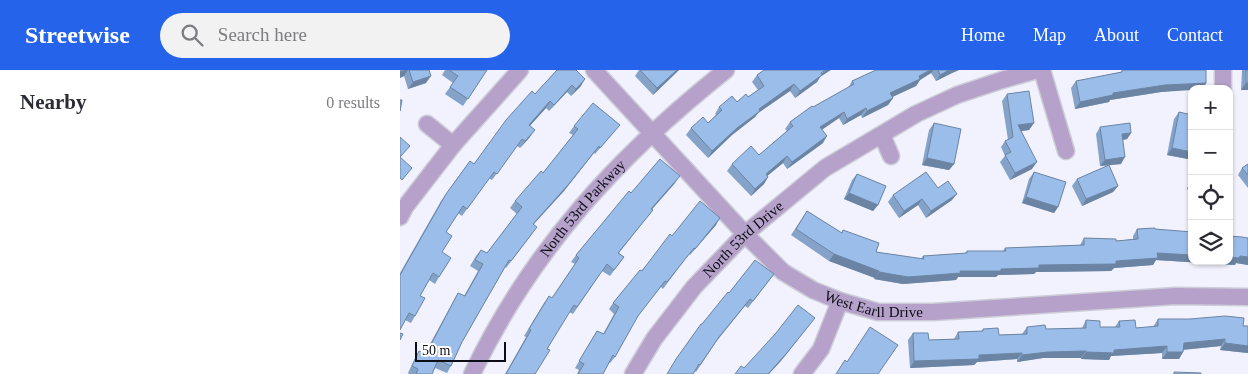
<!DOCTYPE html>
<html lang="en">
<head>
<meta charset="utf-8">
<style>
  body { margin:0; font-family:Georgia,serif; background:#f2f2f3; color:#2b2b33 }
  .controls { position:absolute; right:15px; top:15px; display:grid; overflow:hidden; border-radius:10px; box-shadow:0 1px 4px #0004 }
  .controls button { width:45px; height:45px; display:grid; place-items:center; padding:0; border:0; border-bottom:1px solid #e1e1e2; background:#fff; color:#2b2b33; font:25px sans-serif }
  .scale { position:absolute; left:15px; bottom:12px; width:91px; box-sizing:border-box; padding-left:5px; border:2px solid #0d0d16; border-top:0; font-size:14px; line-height:18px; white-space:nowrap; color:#0d0d16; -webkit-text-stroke:4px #fff; paint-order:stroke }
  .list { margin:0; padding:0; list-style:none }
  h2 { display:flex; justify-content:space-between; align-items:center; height:65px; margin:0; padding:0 20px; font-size:21px }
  h2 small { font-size:16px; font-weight:400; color:#7c7c81 }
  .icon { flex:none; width:28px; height:28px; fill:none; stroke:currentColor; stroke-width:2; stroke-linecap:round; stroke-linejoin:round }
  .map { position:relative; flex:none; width:848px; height:304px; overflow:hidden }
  header { display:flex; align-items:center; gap:30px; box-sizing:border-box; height:70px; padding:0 25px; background:#2563eb; color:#fff }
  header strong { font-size:24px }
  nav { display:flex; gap:28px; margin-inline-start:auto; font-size:18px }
  .search { width:350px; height:45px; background:#f2f2f3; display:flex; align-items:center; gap:12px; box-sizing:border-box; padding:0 18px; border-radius:28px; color:#7c7c81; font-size:19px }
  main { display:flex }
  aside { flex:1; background:#fff }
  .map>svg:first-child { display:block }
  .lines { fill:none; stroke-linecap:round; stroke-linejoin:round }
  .minor-casing { stroke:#cdcdd8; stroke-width:19 }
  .minor { stroke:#b5a1c9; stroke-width:16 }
  .wall { fill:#85a3c8 }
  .shaded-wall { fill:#6c84a3 }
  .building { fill:#9bbde9; stroke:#6c84a3 }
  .labels { text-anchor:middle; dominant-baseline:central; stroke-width:5; stroke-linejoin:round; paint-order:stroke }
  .street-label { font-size:15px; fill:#0d0d16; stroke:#fff }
</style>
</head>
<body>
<header>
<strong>Streetwise</strong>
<div class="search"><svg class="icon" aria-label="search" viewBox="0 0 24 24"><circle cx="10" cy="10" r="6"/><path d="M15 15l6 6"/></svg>Search here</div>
<nav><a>Home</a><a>Map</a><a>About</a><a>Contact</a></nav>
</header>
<main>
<aside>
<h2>Nearby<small>0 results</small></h2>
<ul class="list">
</ul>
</aside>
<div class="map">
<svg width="848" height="304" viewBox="0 0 848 304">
  <rect width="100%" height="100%" fill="#f1f2fd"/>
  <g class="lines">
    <defs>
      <g id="minor">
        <path id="s1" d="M194,0L345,164L383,202L413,220L440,231L478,242H533L776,226L848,227"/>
        <path d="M642,0L666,81"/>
        <path d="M823,0V19"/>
        <path d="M27,54L53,75"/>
        <path d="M482,65L491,86"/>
        <path d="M0,147L5,137L53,75L120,0"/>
        <path id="s2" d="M72,304C132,179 218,86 326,0"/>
        <path id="s3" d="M233,304L254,269L294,217L345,164L425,98L516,44L557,25L602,10L637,0"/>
        <path d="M402,304L421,279L440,231"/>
      </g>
    </defs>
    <use href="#minor" class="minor-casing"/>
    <use href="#minor" class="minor"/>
  </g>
  <g class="wall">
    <path d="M0,0H29L26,13L8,19L4,6L0,8Z"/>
    <path d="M45,0H87L63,36L45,24L53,13L42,5Z"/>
    <path d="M157,0L181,16L171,26L167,22L149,41L146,38L130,56V67L120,78L117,76L92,110L89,108L62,146L58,143L46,162L42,182L39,207L35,214L29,210L20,226L15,246L11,253L5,250L0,260V203L41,131L70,91L74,94L135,24Z"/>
    <path d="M239,0H279L253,25L235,6Z"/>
    <path d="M476,0H559L552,3L536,11L531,3L520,10L516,16L492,27L493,28L488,35L462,48L461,45L443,55L439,48L422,59L423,73L387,99L383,93L367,106L368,107L364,114L351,126L327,101L332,94L359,85L387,61L385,59L390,52L413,37L448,18L452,11Z"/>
    <path d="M722,0L806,13L803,19H792L761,22L710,30L709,32L675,39L671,18L676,11L721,2Z"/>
    <path d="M842,0H848V20H841Z"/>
    <path d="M357,5L420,7L417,12L395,28L390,21L358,43L355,47L332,65L308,88L286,65L291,58L308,53L316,45L315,44L319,37L337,32L348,27L358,20L352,12Z"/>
    <path d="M607,24L634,53L629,60L621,61L632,99L610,110L600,92L605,86L601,77L605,71L608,70L602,31Z"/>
    <path d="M779,42L792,45V84L788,89L767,85L774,49Z"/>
    <path d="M534,53L554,94L549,100L522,95L529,60Z"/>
    <path d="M174,56L215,61L195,84L194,83L164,121L134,154L132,164L106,198L105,197L62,272L51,296L47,303L35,298L32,304H9L8,303L15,288L19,281L25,283L54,230L58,223L64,226L78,201L70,196L76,186L81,180L87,183L117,144L110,138L115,131L143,103L173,65L169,63Z"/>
    <path d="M700,57L731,63L727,69L723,70L721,94L700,96L696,64Z"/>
    <path d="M848,94V118L838,105L842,98Z"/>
    <path d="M634,102L658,137L654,143L622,133L629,109Z"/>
    <path d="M457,104L478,135L473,141L444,129L452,110Z"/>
    <path d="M792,106V121L787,119Z"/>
    <path d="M677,109L718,116L713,122L682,136L672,116Z"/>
    <path d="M275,113L252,139L253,140L248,146L219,183L224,187L210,206L202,201L173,244L169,242L147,279L135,304H105L126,267L124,266L144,233L149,226L152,228L175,194L171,192L176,185L231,123Z"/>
    <path d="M538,118L552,130L526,148L518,135L499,148L488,132L493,125Z"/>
    <path d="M407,141L441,163L443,160L476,182L521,189L523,186L565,183L567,181H603L605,178L680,175L684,168L716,171L733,169V166L737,159H755L792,191L848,168V195L836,193L835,195L756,190L753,195L714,198L711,201L636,202L634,204L598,205L596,207H558L556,210L503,214L474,209L475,208L429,191L391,165Z"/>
    <path d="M316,155L290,185L289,184L263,219L261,217L236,248L215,287L210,293H209L203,304H177L179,300L175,298L197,261L203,264L214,244L209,239L213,233L272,166Z"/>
    <path d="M374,204L348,238L345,236L316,272L296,302L295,301L293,304H267L301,254H302L329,223Z"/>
    <path d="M758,249L848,256V283L820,280L821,276L783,280V282L779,289H762V283L711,286L709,290L681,289V288H643L617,292V289L577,292L574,295L510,298L508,270L513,263L529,270L554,269L558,262L582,261L583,259L599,265L622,264L627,257L646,259L682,258L686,250L700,257H715L719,251L736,258L753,257Z"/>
  </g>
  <g class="shaded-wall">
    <path d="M8,0L4,6L0,8V2Z"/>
    <path d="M277,0H279L253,25L257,18Z"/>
    <path d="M426,0H431L420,7L417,12L395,28L400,21Z"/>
    <path d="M530,0H534L531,3L520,10L516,16L486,30L490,23Z"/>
    <path d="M549,0H559L552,3L536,11L540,5Z"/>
    <path d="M31,6L26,13L8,19L13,12Z"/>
    <path d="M185,9L181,16L171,26L176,19Z"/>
    <path d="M806,13L803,19H792V20L761,22L710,30L709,32L675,39L680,32L713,23L765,15Z"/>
    <path d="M846,13H848V20H841Z"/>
    <path d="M394,14L390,21L358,43L355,47L332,65L308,88L312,81L337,58L359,39Z"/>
    <path d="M172,15L167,22L149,41L154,35Z"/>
    <path d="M493,28L488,35L462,48L467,41Z"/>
    <path d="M150,31L146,38L124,62L129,55Z"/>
    <path d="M466,38L461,45L443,55L447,49Z"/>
    <path d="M444,42L439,48L416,64L420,57Z"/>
    <path d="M634,53L629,60L614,62L618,55Z"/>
    <path d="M135,60L130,67L120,78L125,71Z"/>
    <path d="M731,63L727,69L717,71L722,64Z"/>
    <path d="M427,66L423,73L387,99L392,92Z"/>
    <path d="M199,76L164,121L128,160L133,154Z"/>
    <path d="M772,78L792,82V84L788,89L767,85Z"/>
    <path d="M387,86L383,93L361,111L366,104Z"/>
    <path d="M725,87L721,94L700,96L705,90Z"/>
    <path d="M527,88L554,94L549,100L522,95Z"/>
    <path d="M637,92L632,99L610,110L615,103Z"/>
    <path d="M280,106L275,113L247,145L251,139Z"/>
    <path d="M368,107L364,114L351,126L355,119Z"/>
    <path d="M791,112H792V121L787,119Z"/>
    <path d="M718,116L713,122L682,136L686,129Z"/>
    <path d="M449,123L478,135L473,141L444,129Z"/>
    <path d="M557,124L552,130L526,148L531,141Z"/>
    <path d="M626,127L658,137L654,143L622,133Z"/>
    <path d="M522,129L518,135L499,148L504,141Z"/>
    <path d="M320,148L316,155L290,185L295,179Z"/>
    <path d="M757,183L792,185V191H829V187L840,186L848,187V195L836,193L835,195L756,190L753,195L714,198L711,201L636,202L634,204L598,205L596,207H558L556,210L503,214L474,209L479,202L560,201L601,199L639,195L716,191Z"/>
    <path d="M434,184L479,201L475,208L429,191Z"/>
    <path d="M415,248L381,291L369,304H368Z"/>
    <path d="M825,269L821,276L779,280L784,273Z"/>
    <path d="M825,273L848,276V283L820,280Z"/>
    <path d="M767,276L762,283L711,286L709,290L681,289L686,282Z"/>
    <path d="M686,281L681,288H643L617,292L622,285L648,282Z"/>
    <path d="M767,282H783L779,289H762Z"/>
    <path d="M622,283L617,289L577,292L574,295L510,298L514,291L579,285Z"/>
  </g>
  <g class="building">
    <path d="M0,0H7L0,2Z"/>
    <path d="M9,0H29L31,6L13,12Z"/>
    <path d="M49,0H87L68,29L50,17L58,6Z"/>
    <path d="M157,0H176L185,9L176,19L172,15L154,35L150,31L129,55L135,60L125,71L122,69L97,104L94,102L67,139L63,136L46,162L52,166L42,182L51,188L39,207L33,203L20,226L25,228L15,246L9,243L0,260V205L46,124L70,91L74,94L106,50L132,21L135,24Z"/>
    <path d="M240,0H277L257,18Z"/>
    <path d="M364,0H426L421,3L422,5L400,21L394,14L359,39L360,41L337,58L312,81L291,58L303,47L308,53L322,40L319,37L332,26L337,32L346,24L348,27L364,16L357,5Z"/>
    <path d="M476,0H530L519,6L520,9L490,23L493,28L467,41L466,38L447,49L444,42L420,57L427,66L392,92L387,86L366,104L368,107L355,119L332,94L351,76L359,85L393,56L390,52L412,36L413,37L454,14L452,11Z"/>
    <path d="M538,0H549L540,5Z"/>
    <path d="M722,0H806V13L765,15L713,23V25L680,32L676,11L722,2Z"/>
    <rect x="846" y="0" width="2" height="13"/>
    <path d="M629,21L634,53L618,55L637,92L615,103L605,85L611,82L605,71L613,67L607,24Z"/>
    <path d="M0,30H2L0,41Z"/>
    <path d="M193,33L220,55L200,78L199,76L168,115L133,154L137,157L111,191L109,190L62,272L51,296L38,290L32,304H16L18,299L12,296L19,281L26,284L58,223L65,226L83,194L75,190L81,180L87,183L122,137L115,131L141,101L143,103L178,59L174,56Z"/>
    <path d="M779,42L792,45V82L772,78Z"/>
    <path d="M534,53L561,59L554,94L527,88Z"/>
    <path d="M730,53L731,63L722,64L725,87L705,90L700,57Z"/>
    <path d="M0,67L10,76L0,87L12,98L2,110L0,108Z"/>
    <path d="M260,89L280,106L251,139L253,140L218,183L224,187L214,200L207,194L177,237L174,235L147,279L150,280L135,304H106L131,260L129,259L149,226L152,228L179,188L176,185L229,121L231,123Z"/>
    <path d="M848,94V105L842,98Z"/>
    <path d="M709,95L718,116L686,129L677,109Z"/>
    <path d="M526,102L538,118L548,111L557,124L531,141L522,129L504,141L493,125Z"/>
    <path d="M634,102L666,112L658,137L626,127Z"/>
    <path d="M457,104L486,116L478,135L449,123Z"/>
    <path d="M300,131L320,148L295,179L294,178L267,212L265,211L238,246L215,287L213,285L203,304H178L184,294L179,291L197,261L204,264L219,237L213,233L240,200L242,201L270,164L272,166Z"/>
    <path d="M407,141L442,163L443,160L479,173L476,182L524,189L523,186L567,183V181H606L605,178L684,175V168L716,169V171L738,169L737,159L755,158V159L792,162V185L757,183L758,188L716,191V194L639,195V198L601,199V201H560L561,203L508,207L479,202V201L434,184L396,159Z"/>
    <path d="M829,166L842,167L848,168V187L840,186L839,188L829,187Z"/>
    <path d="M355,190L374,204L353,231L350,229L319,267L300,295L299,294L293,304H267L276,289L301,254H302L328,222L329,223Z"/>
    <path d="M398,235L415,248L386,284L368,304H335L341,296L344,298L376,263Z"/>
    <path d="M825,246L844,248L843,256H848V276L825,273V269L784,273L783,282H767V276L714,280V283L686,282V281L648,282L622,285V283L579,285V289L514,291L513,263H528L529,270L559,269L558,262L583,261V259L598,258L599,265L627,264V257L645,255L646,259L686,258V250L700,251V257H720L719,251L735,250L736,258L758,256V249H790Z"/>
    <path d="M470,257L498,275L478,304H436L445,290L447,292Z"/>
    <path d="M0,263L3,264L0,270Z"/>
    <path d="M774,302L801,303V304H774Z"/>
  </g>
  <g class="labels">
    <g class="street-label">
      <text stroke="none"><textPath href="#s2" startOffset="200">North 53rd Parkway</textPath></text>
      <text stroke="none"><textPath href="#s3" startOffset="175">North 53rd Drive</textPath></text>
      <text stroke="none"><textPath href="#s1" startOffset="375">West Earll Drive</textPath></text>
    </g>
  </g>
</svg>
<div class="controls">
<button>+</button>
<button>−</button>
<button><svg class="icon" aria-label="locate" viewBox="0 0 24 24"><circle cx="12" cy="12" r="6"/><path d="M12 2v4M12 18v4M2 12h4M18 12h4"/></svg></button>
<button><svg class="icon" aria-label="layers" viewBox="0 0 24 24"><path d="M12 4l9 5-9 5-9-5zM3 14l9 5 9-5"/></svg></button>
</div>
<div class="scale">50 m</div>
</div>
</main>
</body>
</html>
